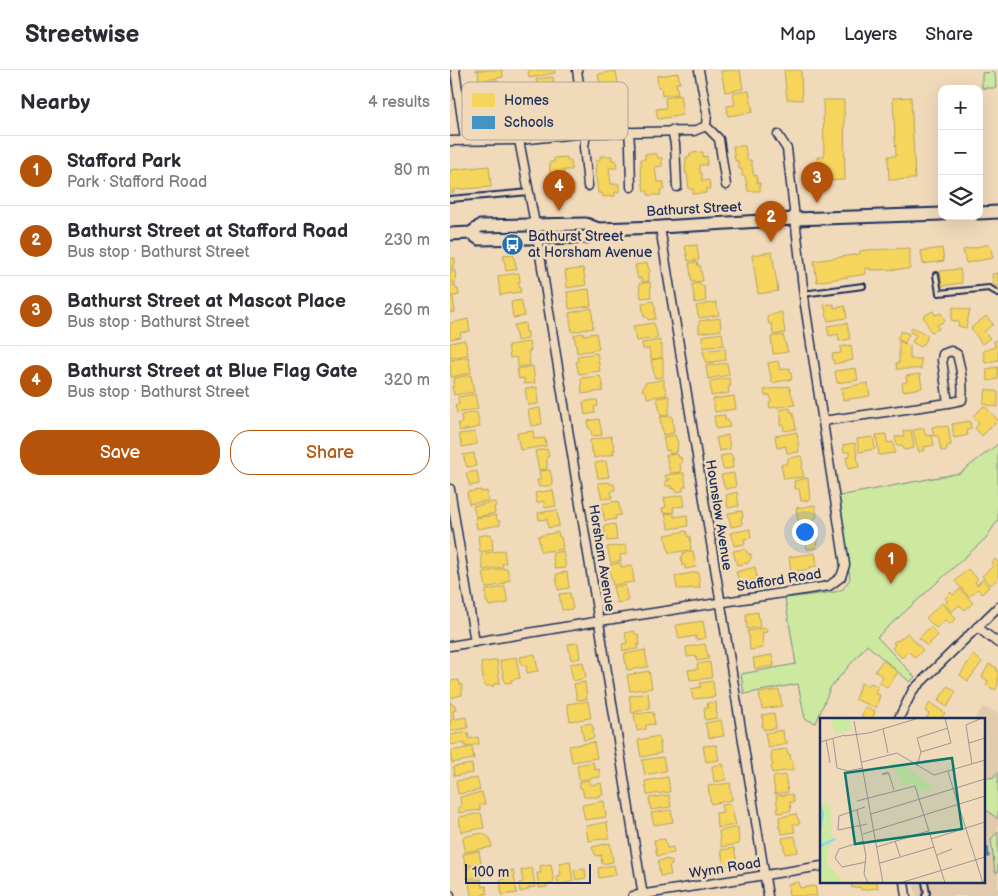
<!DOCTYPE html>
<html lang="en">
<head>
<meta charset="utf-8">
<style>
  body { margin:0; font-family:"Balsamiq Sans",sans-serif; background:#f2f2f3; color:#2b2b33 }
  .controls { position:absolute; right:15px; top:15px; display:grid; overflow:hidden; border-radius:10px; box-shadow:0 5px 20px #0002 }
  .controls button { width:45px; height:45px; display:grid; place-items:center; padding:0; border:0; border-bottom:1px solid #e1e1e2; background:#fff; color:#2b2b33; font:25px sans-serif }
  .scale { position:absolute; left:15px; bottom:12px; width:126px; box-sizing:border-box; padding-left:5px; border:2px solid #1b2f5e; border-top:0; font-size:14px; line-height:18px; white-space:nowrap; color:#1b2f5e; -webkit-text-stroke:4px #f1daba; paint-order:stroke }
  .you { position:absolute; left:354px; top:461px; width:18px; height:18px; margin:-12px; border:4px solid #fff; border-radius:50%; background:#1a73e8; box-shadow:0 0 0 8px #1a73e833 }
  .badge { display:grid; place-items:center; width:32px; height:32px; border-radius:50%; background:#b45309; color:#fff; font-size:16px; font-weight:700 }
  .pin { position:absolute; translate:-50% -41px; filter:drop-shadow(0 1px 2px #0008) }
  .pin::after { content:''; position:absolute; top:26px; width:18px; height:15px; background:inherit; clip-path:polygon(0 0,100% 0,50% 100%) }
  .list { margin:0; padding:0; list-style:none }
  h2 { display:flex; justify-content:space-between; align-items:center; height:65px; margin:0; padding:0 20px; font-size:21px }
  h2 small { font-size:16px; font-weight:400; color:#7c7c81 }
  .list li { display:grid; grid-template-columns:32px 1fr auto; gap:15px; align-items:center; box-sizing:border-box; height:70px; padding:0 20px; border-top:1px solid #e1e1e2 }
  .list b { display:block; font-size:19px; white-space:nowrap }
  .list p { margin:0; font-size:16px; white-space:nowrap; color:#7c7c81 }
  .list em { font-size:16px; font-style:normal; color:#7c7c81 }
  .actions { display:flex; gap:10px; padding:15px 20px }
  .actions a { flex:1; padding:11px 0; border:1px solid #b45309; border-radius:20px; text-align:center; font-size:18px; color:#b45309 }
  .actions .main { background:#b45309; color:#fff }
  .icon { flex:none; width:28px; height:28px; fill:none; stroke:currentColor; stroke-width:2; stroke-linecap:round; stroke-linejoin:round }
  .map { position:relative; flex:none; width:548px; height:826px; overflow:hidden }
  header { display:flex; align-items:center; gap:30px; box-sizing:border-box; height:70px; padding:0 25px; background:#fff; border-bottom:1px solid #e1e1e2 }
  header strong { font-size:24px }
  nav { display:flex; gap:28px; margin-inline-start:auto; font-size:18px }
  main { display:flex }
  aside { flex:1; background:#fff }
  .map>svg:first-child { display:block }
  .built { fill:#e2cbac }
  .green { fill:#cde9a0; stroke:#748c7f }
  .homes { fill:#f6d55c; stroke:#b4a35d }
  .schools { fill:#4393c3; stroke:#3775a5 }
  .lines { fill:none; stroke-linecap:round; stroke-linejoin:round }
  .lane-casing { stroke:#1b2f5e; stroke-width:8 }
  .street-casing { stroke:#1b2f5e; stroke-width:11 }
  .secondary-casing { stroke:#1b2f5e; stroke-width:15 }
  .lane { stroke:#f1daba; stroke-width:4 }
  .street { stroke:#f1daba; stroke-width:8 }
  .secondary { stroke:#f1daba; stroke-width:11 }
  .labels { text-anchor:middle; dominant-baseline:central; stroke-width:5; stroke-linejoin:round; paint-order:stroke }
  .street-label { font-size:14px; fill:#1b2f5e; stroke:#f1daba }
  .poi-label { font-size:14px; fill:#1b2f5e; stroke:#f1daba; text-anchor:start }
  .inset-river { fill:none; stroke:#8ddde8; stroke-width:2.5 }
  .inset-road { fill:none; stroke:#9b9695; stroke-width:1 }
  .view { fill:#0f766e; fill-opacity:0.15; stroke:#0f766e; stroke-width:2.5 }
  .inset-edge { fill:none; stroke:#1b2f5e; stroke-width:2.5 }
  .key { fill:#f1daba; stroke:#b1a79e; stroke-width:1 }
  .key-label { font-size:14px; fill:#1b2f5e }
</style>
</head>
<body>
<header>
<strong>Streetwise</strong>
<nav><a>Map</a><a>Layers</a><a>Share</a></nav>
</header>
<main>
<aside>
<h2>Nearby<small>4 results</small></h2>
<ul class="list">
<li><span class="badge">1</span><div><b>Stafford Park</b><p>Park · Stafford Road</p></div><em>80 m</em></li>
<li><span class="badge">2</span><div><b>Bathurst Street at Stafford Road</b><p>Bus stop · Bathurst Street</p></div><em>230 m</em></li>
<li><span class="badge">3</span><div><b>Bathurst Street at Mascot Place</b><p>Bus stop · Bathurst Street</p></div><em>260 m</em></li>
<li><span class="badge">4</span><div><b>Bathurst Street at Blue Flag Gate</b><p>Bus stop · Bathurst Street</p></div><em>320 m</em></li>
</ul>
<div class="actions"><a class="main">Save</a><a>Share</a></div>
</aside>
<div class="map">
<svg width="548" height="826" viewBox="0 0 548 826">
  <rect width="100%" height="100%" fill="#f1daba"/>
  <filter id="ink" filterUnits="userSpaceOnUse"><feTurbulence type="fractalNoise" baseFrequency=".02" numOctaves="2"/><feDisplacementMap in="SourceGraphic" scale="10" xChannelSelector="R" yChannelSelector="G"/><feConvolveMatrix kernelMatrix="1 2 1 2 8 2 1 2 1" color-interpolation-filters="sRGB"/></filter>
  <g filter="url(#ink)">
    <path class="built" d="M533,637L548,643V826H466L464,812H534V650H524Z"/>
    <g class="green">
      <path d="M545,2L546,18H532V3Z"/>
      <path d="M548,374V450L536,468L427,567L465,607L460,612L417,575L380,618L366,653L355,649L348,614L294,624L291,604L346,594L335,528L385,522L393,519L400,509L389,426L510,403Z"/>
      <path d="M548,703V749L534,738V709L545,707V704Z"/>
      <path d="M548,762V802H545L541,769Z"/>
    </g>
    <g class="homes">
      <path d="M25,0H52L53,7L29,11L28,0Z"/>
      <path d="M78,0H104L105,3L79,8Z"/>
      <path d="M280,0H290L293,19L275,22L271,1Z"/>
      <path d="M334,0H351L352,30L337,29Z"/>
      <path d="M166,1L170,25L156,27L155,20H153L152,15H150L148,4Z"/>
      <path d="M228,3L230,13H226L228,24L212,26L211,17H208L207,6Z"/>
      <path d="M103,7L106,28L89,31L86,9Z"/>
      <path d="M48,10V14L53,13L54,21L49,22L51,31L36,33L35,23L28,24L27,13Z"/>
      <path d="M299,21L303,42L278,46L277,36L285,35L283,23Z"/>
      <path d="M230,25L233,45L208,49L206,39L216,38L215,28Z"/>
      <path d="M175,27L178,48L160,51L156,30Z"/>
      <path d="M461,27L465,109L439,110L438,86H446L443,28Z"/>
      <path d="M373,30H394L395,110L367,111V87H374Z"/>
      <path d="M529,52L532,107H529Z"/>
      <path d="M283,76H295L297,90H301L304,106L307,105V113H310V121H298L295,106H292V99H289L288,91H285Z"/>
      <path d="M253,82V87L257,86V95H250V103H252V111L259,110L260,119H256V123L243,124V119H239L237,103H235L236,87H240V83Z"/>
      <path d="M195,84H207L208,88H212V96L205,97L207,112H214V120H210L211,125H198V121H194L190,97H191V89H195Z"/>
      <path d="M150,86H162V90H166L167,98H159L161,114H169V122H165V126L153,127L152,123H148L145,99H146V91L150,90Z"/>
      <path d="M117,87V91H121L122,100H114V108H116V116L124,115V124H120V128L107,129V124L103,125L101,108H100V92H104V88Z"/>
      <path d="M39,96L41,117L3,120L4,123H0V100Z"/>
      <path d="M540,174L543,188L516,193L513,180Z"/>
      <path d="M247,175L249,190L238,191L235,176Z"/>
      <path d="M460,178V199L420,200V198L415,199L416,204L367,212L364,191L410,184V181L418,180Z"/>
      <path d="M492,178L494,191L473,194L471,181Z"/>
      <path d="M322,182L328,221L308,224L302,185Z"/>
      <path d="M63,184L67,199L56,201L53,185Z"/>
      <path d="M5,188V194L3,195V199L0,200V189Z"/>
      <path d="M247,192L248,196L250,195L253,211L242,212L239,193Z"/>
      <path d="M197,193L200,202H199V211L192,212L191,208L188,209L185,195Z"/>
      <path d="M133,198L136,215L117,218L115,201Z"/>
      <path d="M510,199L512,213L492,216L490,201Z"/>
      <path d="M6,201L5,213H0V202Z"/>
      <path d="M69,203L70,212H68L71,222L50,225L48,206Z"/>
      <path d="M548,203V217L544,218L542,204Z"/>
      <path d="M200,212L201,227L191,228L189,214Z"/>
      <path d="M250,213L251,216H254L256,231L245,233L242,214Z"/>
      <path d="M5,215L6,219H8L9,225L0,227V216Z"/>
      <path d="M139,219L141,236L119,239L117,222Z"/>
      <path d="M0,228H3L5,242L0,243Z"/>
      <path d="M71,230L75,246L63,248L61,232Z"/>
      <path d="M203,231L206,240H205V249L198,250L197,247H194L192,233Z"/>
      <path d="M266,232L269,245L249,248L246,236Z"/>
      <path d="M384,234V238L395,236L397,248L378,251L374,235Z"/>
      <path d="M503,237L520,240L516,258L508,256L509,252L501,250Z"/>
      <path d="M142,238L143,258L122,262L119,243Z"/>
      <path d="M483,241L485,245L491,243L495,251L487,255L489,259L481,262L473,246Z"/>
      <path d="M332,242L335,263L323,265L322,254H319L317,246Z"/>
      <path d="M536,246L543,254L534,262L540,268L532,274L521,258Z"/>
      <path d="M270,248L271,260L249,263V251Z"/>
      <path d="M18,249L20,261L10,263L11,267L0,269V253Z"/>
      <path d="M75,253L76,262H78V269L67,271L64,255Z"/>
      <path d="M204,253L208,268L186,271L183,256Z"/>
      <path d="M397,253L400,269L389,271L388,264L379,266L377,256Z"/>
      <path d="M462,257L478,265L476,269L477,270L471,277L462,272L466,265L460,262Z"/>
      <path d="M451,261L459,264L455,273L447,269Z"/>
      <path d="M133,263V265L146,263L149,279L127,283L124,265Z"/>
      <path d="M272,263L274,275L253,278L252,266Z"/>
      <path d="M333,265L338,282L323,284L321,267Z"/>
      <path d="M15,270L18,285L0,288V273Z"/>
      <path d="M210,270V275H212V288L201,289L199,279H193L192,273Z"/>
      <path d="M548,270V290L535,293L533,281L545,277L544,271Z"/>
      <path d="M449,271L460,276V289H471V299H447L446,293H449Z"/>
      <path d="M79,272L81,281H78L80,295L68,297L66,287L60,288L58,275Z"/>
      <path d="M401,275L403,290L384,294L382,284L391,283L390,277Z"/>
      <path d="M275,278L276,290L256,293L253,281Z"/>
      <path d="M147,283L150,301L129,304L126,292L128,291L127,286Z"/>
      <path d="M19,287L21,303L1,307L0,290Z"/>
      <path d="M213,288V307L205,308L201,290Z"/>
      <path d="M328,291L330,300L340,298L342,309L322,313L318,293Z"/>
      <path d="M277,293L279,305L258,309L256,296Z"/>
      <path d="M83,296L85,313L74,314V308L69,309L67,299Z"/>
      <path d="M548,297V309L538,311L536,299Z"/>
      <path d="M406,298L408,310L387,313L385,301Z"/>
      <path d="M470,304L472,318L453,321L452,313L457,312L456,306Z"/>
      <path d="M21,305L24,322L4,325L2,316H4L3,313H5L4,308Z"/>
      <path d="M150,306L154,317H152L153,321L132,324L131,308Z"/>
      <path d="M279,308L281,316L278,317L279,323L261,326L260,311Z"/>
      <path d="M214,309V317H215L217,325L197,328L196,322L192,320L195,313Z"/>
      <path d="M418,313L420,326L393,330L391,318Z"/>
      <path d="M339,316L345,335L320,338L319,333L321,332L320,325L315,326L314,320Z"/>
      <path d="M87,317L88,334L78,335L75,319Z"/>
      <path d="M536,319L548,322V337L533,334Z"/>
      <path d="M25,324L28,339L7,343L5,335H9L8,327Z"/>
      <path d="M219,326L220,335H219V344L211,346L207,328Z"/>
      <path d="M284,326L286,339L265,342L263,329Z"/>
      <path d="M143,330H147L148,336L144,337L145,343L135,345L133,332Z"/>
      <path d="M534,336L548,350L532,366L525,358L529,353L523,346Z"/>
      <path d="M90,338L92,354L81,356L78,340Z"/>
      <path d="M340,338L341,342H343L346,359L334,361L333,354L330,355V351H332L329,340Z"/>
      <path d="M27,342L30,357L10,361L8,353H12L11,345Z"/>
      <path d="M275,345V350H278L280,357L266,359L264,346Z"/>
      <path d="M222,346L224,363L213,365L210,347Z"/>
      <path d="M149,349L152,365L142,366L140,358H138V351Z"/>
      <path d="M520,351L521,359L517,360L518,365L504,368L502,354Z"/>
      <path d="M490,355L491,357L498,356L501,375L497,376V380L491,381L488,366H484L482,357Z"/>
      <path d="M474,358L476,366L482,365L484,375L474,377L475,380L469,382L468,378H467L463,360Z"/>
      <path d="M461,360L464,378L454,380L453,375L447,376L445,367L454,366L453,361Z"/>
      <path d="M83,361L84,369L95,368L96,376L70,380L67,363Z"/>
      <path d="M25,362L27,374L12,377L9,364Z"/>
      <path d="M347,362L349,382L337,383L336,376L327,378L325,366Z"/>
      <path d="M436,364L437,373L443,372L445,383L429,385L426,365Z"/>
      <path d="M225,365L228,373L227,382L220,384L219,380L216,381L213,367Z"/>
      <path d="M278,365L280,379L269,381L266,368Z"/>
      <path d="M161,366L165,380H163L164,384L144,388L143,382H141L140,370Z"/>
      <path d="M423,367L425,379L409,382L407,369Z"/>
      <path d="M405,373L409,397L398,399L396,387L400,386L399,382H394L393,375Z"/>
      <path d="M97,379L99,386L97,387V399L89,400L85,381Z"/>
      <path d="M24,383L26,396L17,397L13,385Z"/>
      <path d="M228,384L229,388L231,387L232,393L230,394L231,402L220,403L216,385Z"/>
      <path d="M281,384L284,390H282L283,398L273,399L270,386Z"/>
      <path d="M351,386L353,395L351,396L354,407L334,409L331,395L338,393V388Z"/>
      <path d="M156,391L159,407L148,408L145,393Z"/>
      <path d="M100,400L103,415L89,417L87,410H91L89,401Z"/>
      <path d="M27,401L29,414L20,416L16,403Z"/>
      <path d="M234,403L236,416L233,417V421L225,422V418L221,419V416H216L215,411L220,410V409H216L215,405Z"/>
      <path d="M284,403L286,417L275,419L271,405Z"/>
      <path d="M358,408L360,430L351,431L349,419H345L344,411Z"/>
      <path d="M159,412L160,414H164L165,420L161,421L162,428L152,429L148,413Z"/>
      <path d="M31,420V422L37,421L38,431L19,434L17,422Z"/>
      <path d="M103,420L106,436L95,438L94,431L87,433L85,423Z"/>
      <path d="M287,422L289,436L278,438L276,425Z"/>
      <path d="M233,425L235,436L223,437L224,442L213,443L212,438L216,437L214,428Z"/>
      <path d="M168,431L171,445L165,446L166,449L155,451L151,434Z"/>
      <path d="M43,432L46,433V436L44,437L45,443L26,447L23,436Z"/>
      <path d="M365,435L367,447L364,448L365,454L353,456L352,451H348L346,438Z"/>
      <path d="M107,440L109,456L98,458L97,449L89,450L88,443Z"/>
      <path d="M292,441L293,447H291L292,455L281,457L278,443Z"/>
      <path d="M224,443V447L237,445L238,456L219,459L215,444Z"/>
      <path d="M46,445L47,450L50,451V455L27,459L25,448Z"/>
      <path d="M165,454L167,470L157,471L154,456Z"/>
      <path d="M366,456L368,473H366L367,478L357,479L353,458Z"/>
      <path d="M300,459L301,468L294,469L295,474L284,476L282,465L281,466L280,463Z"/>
      <path d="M236,461L238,467L240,466L241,480L219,483L215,465Z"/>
      <path d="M108,462L109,467H111L113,479L91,482L88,466Z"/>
      <path d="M41,464V468H42L43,480L30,482L28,466Z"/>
      <path d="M176,475L177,484L170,485L171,491L161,493L157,477Z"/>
      <path d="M295,479L298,484H301V488L298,493L287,495L283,481Z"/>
      <path d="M54,480L56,493L52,494L53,497L33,500L31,484Z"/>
      <path d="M113,481L116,498L105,499L102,483Z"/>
      <path d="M243,481L246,497L235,499V495H232L231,487L233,486V483Z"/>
      <path d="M365,483L367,496L360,497V499L341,502L339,487Z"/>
      <path d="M545,489L548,492V508L541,515L532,506L544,495L542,493Z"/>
      <path d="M171,493V497L182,495L184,512L163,515L160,504V495Z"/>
      <path d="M305,497L307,509L290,514L286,502Z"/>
      <path d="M57,498L60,510L55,511V514L36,518L33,502Z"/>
      <path d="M518,499L528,509L525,512L527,515L533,509L539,517L532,524L528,519L519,527L505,511Z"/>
      <path d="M117,502L119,518L108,520L106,504Z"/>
      <path d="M248,502L250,518L227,519L225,506Z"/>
      <path d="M175,515L178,531L167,533L163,517Z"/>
      <path d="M55,517L58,533L39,536L38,532H36V520Z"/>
      <path d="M510,519L523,533L515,540L509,535L502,542L494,534L498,531L495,528L501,522L503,525Z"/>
      <path d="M120,523L123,539L112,540L109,524Z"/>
      <path d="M492,533L506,549L500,554L495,550L486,558L476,548Z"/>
      <path d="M308,542L310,557L297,559L296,544Z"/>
      <path d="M253,551L256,568L246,570V566L229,569L226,555Z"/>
      <path d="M480,557L488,565L477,576L469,568Z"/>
      <path d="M316,558L317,562L312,563L313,578L300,580L299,567L297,561Z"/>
      <path d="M184,561L185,564H188L190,575H187L188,579L173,581L172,574L177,573L175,563Z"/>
      <path d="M457,563L473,580L465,588L458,581L452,588L442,578L445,574L443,573L446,570L448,571Z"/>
      <path d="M128,573L130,588L121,590L118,574Z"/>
      <path d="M255,574L259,589L247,591L246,586L237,587L236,577Z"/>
      <path d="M195,580L198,597L177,600L174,584Z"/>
      <path d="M85,584L88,601L77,603L76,595L72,596L70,587Z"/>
      <path d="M322,585L324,596L305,599L303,588Z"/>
      <path d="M523,585L532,592L518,611L510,605Z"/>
      <path d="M66,587L70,608L61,610L62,612L55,613L50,591Z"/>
      <path d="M47,590L50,613L44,614V616H34L31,593Z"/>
      <path d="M433,590L448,602L437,618L429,612L433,607L425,601Z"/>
      <path d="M133,592L136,608L123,611L120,594Z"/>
      <path d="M260,592L262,608L240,610L238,600L248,599L247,594Z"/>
      <path d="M539,594L547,598L546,600L548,602V615L545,620L536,615L538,611L532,607Z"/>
      <path d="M199,601L202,618L180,621L177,605Z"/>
      <path d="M9,610L10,615L12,614V625L0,628V611Z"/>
      <path d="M263,611L265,627L243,629L241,619L251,617L250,613Z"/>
      <path d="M135,612L137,629L127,630L124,614Z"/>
      <path d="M411,613L419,616L420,613L428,616L425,624L430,625L426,638L405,629Z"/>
      <path d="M498,616L506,622L497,637L488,631Z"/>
      <path d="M329,620L332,636L312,639L309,623Z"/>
      <path d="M198,623L200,638L182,643L179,626Z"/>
      <path d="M138,631L141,648L120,651L117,634Z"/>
      <path d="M0,632H1L2,635H5L6,640L3,641L4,647H0Z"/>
      <path d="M266,632L267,648L255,650L254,638H258L257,633Z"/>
      <path d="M480,633L495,643L490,650H475L479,644L475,641Z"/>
      <path d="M415,637L425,641L422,650L411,648Z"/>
      <path d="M203,642L205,654L196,655V659L187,661L184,644Z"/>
      <path d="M324,643L326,658L314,660L312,656L313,651L312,645Z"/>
      <path d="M16,647L18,658L0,661V650Z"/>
      <path d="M271,650L274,666L259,668L255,653Z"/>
      <path d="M141,653L144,660H142L144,668L134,670L131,655Z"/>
      <path d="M333,660L334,670L337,671V674L318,678L315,663Z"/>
      <path d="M18,662L19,669L28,667L29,674L15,677V673L12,674L11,673L0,675V665Z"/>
      <path d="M209,666L211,683L191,687L188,670Z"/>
      <path d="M144,672L147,688L122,692L119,676Z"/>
      <path d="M266,675L269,690L256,692L253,676Z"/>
      <path d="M22,677L24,689L2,693L0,681Z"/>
      <path d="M337,679L338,684H340L341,690L343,692V700L322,703L321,697L323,695L320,687H322L321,681Z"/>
      <path d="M213,687L216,701L195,705L192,690Z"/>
      <path d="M143,692L145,700L149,699L150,707L129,710L127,695Z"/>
      <path d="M22,694L23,703L4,706L3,697Z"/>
      <path d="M273,694L276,710L264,712L262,696Z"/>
      <path d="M335,705L338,722L325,724L323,707Z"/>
      <path d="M218,707L220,722L197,725L195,711Z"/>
      <path d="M27,708L30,720L8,724L6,711Z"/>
      <path d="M140,710V715L151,713L153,725H149V727H134L132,718H130L129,712Z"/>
      <path d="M280,713L282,730L261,734L258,716Z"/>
      <path d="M32,722L35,734L30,735V740L9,743L8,737H11L10,727Z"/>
      <path d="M342,724L344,732H340L341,741L328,743L326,726Z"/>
      <path d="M219,725L221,737L201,740L199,728Z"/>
      <path d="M154,731L156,747L135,750L132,735Z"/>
      <path d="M281,734L286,755L267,758L266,743L273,742L271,735Z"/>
      <path d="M221,740L223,752L204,755L201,743Z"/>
      <path d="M31,743L34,758L11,762L9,747Z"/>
      <path d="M346,744L350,753L349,754H343L345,762L332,764L331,759H329V757L328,755H330L329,747Z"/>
      <path d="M157,752L159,768L138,771L136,756Z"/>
      <path d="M288,757L289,774L271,777L269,761Z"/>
      <path d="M32,763L40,768L42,777L15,782L13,767Z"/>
      <path d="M345,766L348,782L335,784L332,768Z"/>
      <path d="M215,769L217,778L223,777L224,783L207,786L204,770Z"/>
      <path d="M160,773L163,792L152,794L151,786L152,785L146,786L142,777Z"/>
      <path d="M284,778L287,794L274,796L271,780Z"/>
      <path d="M29,781L31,793L16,796L13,784Z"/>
      <path d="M218,789L219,791L222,790V795L219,796L221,805L210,806L208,791Z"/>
      <path d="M120,791L123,811L108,815L107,806L111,805L109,793Z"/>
      <path d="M101,794L104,813L97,815V817L89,818L87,803H91L90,796Z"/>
      <path d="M31,795L34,806L17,809L16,798Z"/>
      <path d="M164,795L166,805L149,808L148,798Z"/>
      <path d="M82,798L85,817L78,818V820L70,822L69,813L73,812L71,800Z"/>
      <path d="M135,799L136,808L126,810L124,800Z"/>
      <path d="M63,800L67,823L52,825L50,810L54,809L53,802Z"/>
      <path d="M31,809L32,817L36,816L37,824H33V826H21L19,811Z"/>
      <path d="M349,812L350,818L365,816L367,826H339L338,814Z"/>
      <path d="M401,812H427L428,818L411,820L410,817L402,818Z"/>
    </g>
    <path class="schools" d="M538,777L539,787H534V778Z"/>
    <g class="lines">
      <defs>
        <g id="lane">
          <path d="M0,129L79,122"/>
          <path d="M486,205L489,223L539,218L548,223"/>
          <path d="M353,224L413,216"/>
          <path d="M475,812L477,823L475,826"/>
        </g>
        <g id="street">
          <path d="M5,0L15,70"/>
          <path d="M127,0L136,63L134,77L138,116"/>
          <path d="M249,0L257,43L256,56"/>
          <path d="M256,56L269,69L276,115"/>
          <path d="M222,60L225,74L227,117"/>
          <path d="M179,62L180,75L181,117"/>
          <path d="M69,70L85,154L193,826"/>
          <path d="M0,71L69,70L136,63L244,61L256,56"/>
          <path d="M210,157L318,826"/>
          <path d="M373,351L498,333L512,330C514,314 511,299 507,284L501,281L493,284L492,290L498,333"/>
          <path d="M0,419L25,572"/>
          <path d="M527,557L548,573"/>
          <path d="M0,576L150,551L379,516L391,507L395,495L355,235L337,79L328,65"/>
          <path d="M448,650L463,620L548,537"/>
          <path d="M454,812L456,826"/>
          <path d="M0,825V826"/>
          <path d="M183,826L372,796"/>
        </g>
        <g id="secondary">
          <path d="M529,143L548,142"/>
          <path d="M21,163L29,169L137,167L148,159"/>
          <path d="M0,164L21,163L30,156L136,154L148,159L210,157L344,149L492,144"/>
        </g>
      </defs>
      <use href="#lane" class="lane-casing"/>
      <use href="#street" class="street-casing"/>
      <use href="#secondary" class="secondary-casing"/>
      <use href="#lane" class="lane"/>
      <use href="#street" class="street"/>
      <use href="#secondary" class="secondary"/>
    </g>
  </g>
  <defs>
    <symbol id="bus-disc" viewBox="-11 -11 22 22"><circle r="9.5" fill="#1f6fb2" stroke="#f1daba"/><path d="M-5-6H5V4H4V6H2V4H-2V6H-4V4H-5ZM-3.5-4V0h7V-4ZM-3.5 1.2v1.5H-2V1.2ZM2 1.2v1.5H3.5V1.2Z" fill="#fff"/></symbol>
  </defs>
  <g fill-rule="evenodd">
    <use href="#bus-disc" x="50" y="162" width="25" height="25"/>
  </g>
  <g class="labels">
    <g class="street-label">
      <text transform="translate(244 139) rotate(-3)">Bathurst Street</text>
      <text transform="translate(269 445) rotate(81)">Hounslow Avenue</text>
      <text transform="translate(152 488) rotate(81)">Horsham Avenue</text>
      <text transform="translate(329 510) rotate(-9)">Stafford Road</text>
      <text transform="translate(275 798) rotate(-9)">Wynn Road</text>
    </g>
    <g class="poi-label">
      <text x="78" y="166">Bathurst Street<tspan x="78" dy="16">at Horsham Avenue</tspan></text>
    </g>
  </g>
  <g transform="translate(370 648)">
    <rect width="165" height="165" fill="#f1daba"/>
    <path d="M11,0H30L32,11L15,17ZM67,37L71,44L86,48L100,61L106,56L102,62L113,67L108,70L110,77L105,71L97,73L93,65L83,68ZM0,83L8,85L11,93L12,122L7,134V145L24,165H0Z" fill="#cde9a0"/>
    <path class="inset-river" d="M0,88L3,95L0,113M0,128L15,121"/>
    <path class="inset-road" d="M34,3L63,165M63,11L68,35M24,18L49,15L99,0M13,21L17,50L28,53L43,50M6,22L10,45M0,24L25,17M149,25L165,20M101,34L131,25L125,0M42,44L77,35L114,57L165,42M152,46L146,7L162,0M97,48L101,34L97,20L128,10M128,54L163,165M69,56H62L68,54L69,56L74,72M37,83L95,68L125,165M45,89L19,98L18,112L47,106M37,92L46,138L44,156L48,165M51,96L165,61M43,116L165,78M111,121L165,104M44,123L19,131L15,140L22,149L46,144M75,123L80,138M57,129L108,113M117,137L132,131M60,145L114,129M80,165L165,139"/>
    <path class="view" d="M132,40L142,111L35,126L25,55Z"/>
    <rect width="165" height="165" class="inset-edge"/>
  </g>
  <rect x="12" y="12" width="166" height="58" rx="8" class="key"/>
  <rect x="22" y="23" width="23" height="14" fill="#f6d55c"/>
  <rect x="22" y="46" width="23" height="13" fill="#4393c3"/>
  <g class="key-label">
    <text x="54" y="35">Homes</text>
    <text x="54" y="57">Schools</text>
  </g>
</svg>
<div class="controls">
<button>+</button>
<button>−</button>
<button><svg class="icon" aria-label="layers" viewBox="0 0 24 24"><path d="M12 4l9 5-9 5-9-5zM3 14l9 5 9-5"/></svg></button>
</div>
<div class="scale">100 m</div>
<div class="you"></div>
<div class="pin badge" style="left:441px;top:514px">1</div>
<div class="pin badge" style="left:321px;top:172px">2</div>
<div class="pin badge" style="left:367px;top:133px">3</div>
<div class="pin badge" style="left:109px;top:141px">4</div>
</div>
</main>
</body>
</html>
